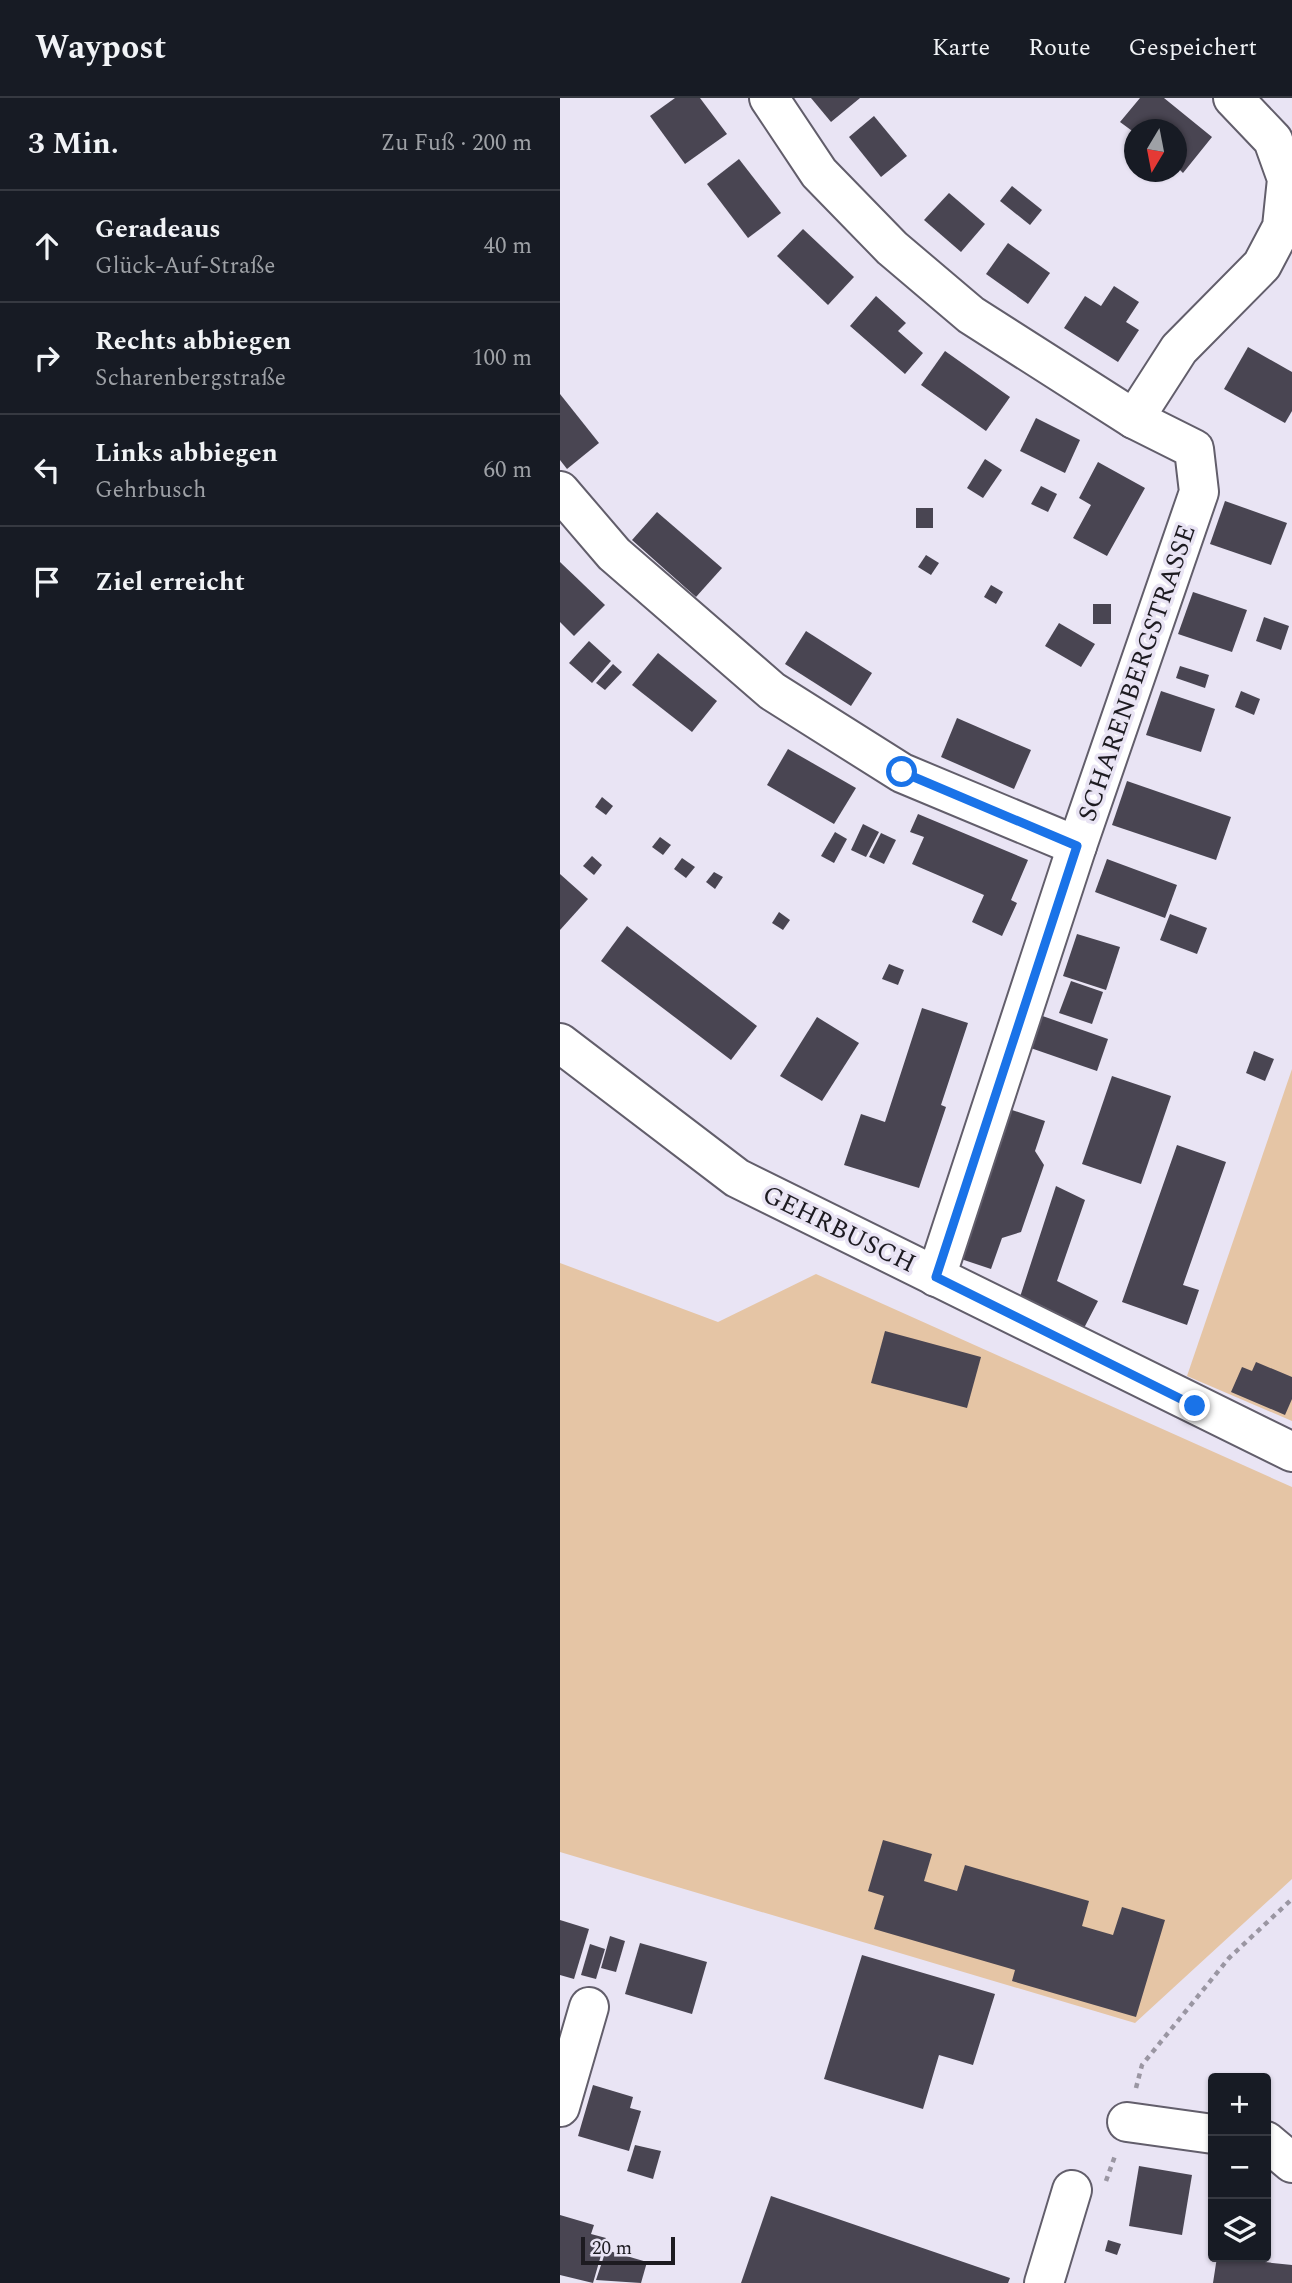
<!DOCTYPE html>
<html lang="de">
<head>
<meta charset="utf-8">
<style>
  body { margin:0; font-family:Spectral,serif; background:#242831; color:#f1f3f6 }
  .controls { position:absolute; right:21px; bottom:21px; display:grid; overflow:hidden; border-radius:7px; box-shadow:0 2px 5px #0004 }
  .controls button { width:63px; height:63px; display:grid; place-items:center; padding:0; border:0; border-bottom:2px solid #363941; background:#171b24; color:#f1f3f6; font:35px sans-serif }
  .compass { position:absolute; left:564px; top:21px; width:63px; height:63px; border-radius:50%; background:#171b24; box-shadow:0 2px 5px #0004; rotate:190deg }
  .scale { position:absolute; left:21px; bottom:18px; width:94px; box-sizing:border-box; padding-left:7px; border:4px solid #1d1b21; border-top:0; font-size:19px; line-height:24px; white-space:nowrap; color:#1d1b21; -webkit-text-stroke:5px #e9e4f4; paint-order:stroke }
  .stop { position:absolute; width:21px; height:21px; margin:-16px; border:5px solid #1a73e8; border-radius:50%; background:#fff }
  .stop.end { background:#1a73e8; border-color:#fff; box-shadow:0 2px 7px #0008 }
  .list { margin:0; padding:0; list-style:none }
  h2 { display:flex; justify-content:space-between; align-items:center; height:91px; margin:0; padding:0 28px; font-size:30px }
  h2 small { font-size:23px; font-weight:400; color:#9ea1a6 }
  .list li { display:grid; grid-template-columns:46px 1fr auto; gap:21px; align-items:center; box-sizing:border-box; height:112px; padding:0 28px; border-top:2px solid #363941 }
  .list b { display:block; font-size:26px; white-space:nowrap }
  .list p { margin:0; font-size:23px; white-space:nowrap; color:#9ea1a6 }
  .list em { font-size:23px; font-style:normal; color:#9ea1a6 }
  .icon { flex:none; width:38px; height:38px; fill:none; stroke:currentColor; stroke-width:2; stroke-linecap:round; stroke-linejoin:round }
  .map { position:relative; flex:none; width:732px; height:2185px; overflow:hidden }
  header { display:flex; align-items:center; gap:42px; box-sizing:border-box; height:98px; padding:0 35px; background:#171b24; border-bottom:2px solid #363941 }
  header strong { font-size:33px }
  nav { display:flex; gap:38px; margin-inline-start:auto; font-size:24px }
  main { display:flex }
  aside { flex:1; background:#171b24 }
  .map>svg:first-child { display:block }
  .green { fill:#e5c5a5 }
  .building { fill:#494552 }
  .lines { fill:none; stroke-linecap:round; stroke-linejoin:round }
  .minor-casing { stroke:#625e6b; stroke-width:42 }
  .path { stroke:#9a96a2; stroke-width:4.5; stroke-dasharray:5 5; stroke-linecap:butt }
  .minor { stroke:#fff; stroke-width:38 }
  .route { stroke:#1a73e8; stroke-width:9 }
  .labels { text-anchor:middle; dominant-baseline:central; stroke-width:7; stroke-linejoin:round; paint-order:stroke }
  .street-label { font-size:26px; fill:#1d1b21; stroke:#e9e4f4 }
</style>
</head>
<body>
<header>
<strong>Waypost</strong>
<nav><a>Karte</a><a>Route</a><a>Gespeichert</a></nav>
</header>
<main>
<aside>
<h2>3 Min.<small>Zu Fuß · 200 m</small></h2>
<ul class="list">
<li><svg class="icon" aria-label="ahead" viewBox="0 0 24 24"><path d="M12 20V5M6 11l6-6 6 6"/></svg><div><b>Geradeaus</b><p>Glück-Auf-Straße</p></div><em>40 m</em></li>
<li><svg class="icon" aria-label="right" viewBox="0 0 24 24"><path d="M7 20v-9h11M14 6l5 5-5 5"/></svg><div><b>Rechts abbiegen</b><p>Scharenbergstraße</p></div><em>100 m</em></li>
<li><svg class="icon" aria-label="left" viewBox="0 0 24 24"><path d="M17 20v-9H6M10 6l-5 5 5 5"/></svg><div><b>Links abbiegen</b><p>Gehrbusch</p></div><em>60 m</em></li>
<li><svg class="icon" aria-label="arrive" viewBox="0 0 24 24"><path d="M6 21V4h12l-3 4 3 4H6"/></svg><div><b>Ziel erreicht</b></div></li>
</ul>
</aside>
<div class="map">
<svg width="732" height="2185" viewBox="0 0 732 2185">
  <rect width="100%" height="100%" fill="#e9e4f4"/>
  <g class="green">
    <path d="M732,971V1323L627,1278Z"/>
    <path d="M0,1165L158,1224L256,1176L732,1389V1781L575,1925L0,1754Z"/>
  </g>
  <g class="building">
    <path d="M115,0H140L167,36L125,66L90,18Z"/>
    <path d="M251,0H300L271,24Z"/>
    <path d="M580,0H604L652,39L623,75L617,69V32H575V35L560,24Z"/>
    <path d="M314,18L347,58L321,79L289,39Z"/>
    <path d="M179,61L221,115L188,140L147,86Z"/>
    <path d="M452,88L482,112L470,127L440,103Z"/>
    <path d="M389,95L425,126L401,154L364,122Z"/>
    <path d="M243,131L294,179L268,207L217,158Z"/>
    <path d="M448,145L490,175L468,206L426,176Z"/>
    <path d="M554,188L579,204L566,224L579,232L558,264L504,230L525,198L541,208Z"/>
    <path d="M316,198L346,225L338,233L363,255L345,276L290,228Z"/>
    <path d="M688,249L732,274V313L725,325L664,291Z"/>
    <path d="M385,253L450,299L426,333L361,287Z"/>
    <path d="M0,296L39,345L7,371L0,362Z"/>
    <path d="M476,320L520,342L505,375L460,353Z"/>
    <path d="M425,361L442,372L423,400L407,390Z"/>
    <path d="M538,364L585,390L547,458L513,440L531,407L519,400Z"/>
    <path d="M481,388L497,396L488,414L471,406Z"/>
    <path d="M665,403L727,425L711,467L650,446Z"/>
    <rect x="356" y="410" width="17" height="20"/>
    <path d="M97,414L162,470L136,499L72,442Z"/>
    <path d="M366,457L379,465L371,477L358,469Z"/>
    <path d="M0,464L45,507L14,538L0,524Z"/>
    <path d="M431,487L443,494L436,506L424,499Z"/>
    <path d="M633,494L687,512L672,554L618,536Z"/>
    <rect x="533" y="506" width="18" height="20"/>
    <path d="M704,519L729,528L721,552L696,543Z"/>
    <path d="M499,525L535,546L521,569L485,548Z"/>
    <path d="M246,533L312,575L291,608L225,566Z"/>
    <path d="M29,543L51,563L32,585L9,565Z"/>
    <path d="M98,555L157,603L132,634L72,587Z"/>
    <path d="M53,566L62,574L45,592L36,585Z"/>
    <path d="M620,568L649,577L645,590L616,580Z"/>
    <path d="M601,593L655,611L641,654L586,637Z"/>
    <path d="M681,593L700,601L694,617L675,609Z"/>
    <path d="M397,620L471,652L454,691L381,659Z"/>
    <path d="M228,651L296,690L274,726L207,687Z"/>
    <path d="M567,683L671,719L656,762L552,727Z"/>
    <path d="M42,699L53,708L46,717L35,709Z"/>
    <path d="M358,716L468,762L451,802L457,805L442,838L412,824L424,797L352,766L364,739L350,734Z"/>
    <path d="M303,726L319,734L306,759L291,752Z"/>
    <path d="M275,734L287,741L274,765L261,758Z"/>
    <path d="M321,735L336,742L324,766L309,759Z"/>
    <path d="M100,739L111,747L103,757L92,749Z"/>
    <path d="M32,758L42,767L34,777L23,768Z"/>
    <path d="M122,760L135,769L126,780L114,771Z"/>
    <path d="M547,761L617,787L605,820L535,794Z"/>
    <path d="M154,774L163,779L155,791L146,784Z"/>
    <path d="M0,776L28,801L0,832Z"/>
    <path d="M219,814L230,822L223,832L212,825Z"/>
    <path d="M610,816L647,830L637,856L600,842Z"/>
    <path d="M67,828L197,928L171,962L41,863Z"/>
    <path d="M517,836L560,849L546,892L503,878Z"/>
    <path d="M329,866L344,872L338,887L322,881Z"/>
    <path d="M511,883L543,894L532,926L499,915Z"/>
    <path d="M362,910L408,925L381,1007L386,1009L359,1090L284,1067L301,1016L325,1024Z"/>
    <path d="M474,915L548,941L537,973L462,947Z"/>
    <path d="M257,919L299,945L262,1003L220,978Z"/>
    <path d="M694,953L714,961L705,983L686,975Z"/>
    <path d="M552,978L611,998L581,1086L522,1066Z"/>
    <path d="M446,1010L485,1023L475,1053L484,1067L461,1134L442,1140L431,1171L395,1159Z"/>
    <path d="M617,1047L666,1064L623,1187L639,1192L627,1227L562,1204Z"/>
    <path d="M496,1088L525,1102L497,1183L538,1203L523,1232L460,1199Z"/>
    <path d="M325,1233L421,1259L407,1310L311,1285Z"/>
    <path d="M696,1264L732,1279V1301L725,1317L671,1294L682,1269L692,1273Z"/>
    <path d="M323,1742L372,1756L364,1783L397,1793L405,1767L529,1803L522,1828L553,1837L562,1809L605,1822L576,1919L452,1883L455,1872L314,1831L324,1798L308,1793Z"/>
    <path d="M0,1822L29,1831L14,1881L0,1877Z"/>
    <path d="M50,1838L65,1843L56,1874L41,1870Z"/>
    <path d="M80,1845L147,1864L132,1916L65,1896Z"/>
    <path d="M30,1846L45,1851L36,1881L21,1877Z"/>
    <path d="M302,1857L435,1896L413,1967L379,1957L363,2011L264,1981Z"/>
    <path d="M33,1987L73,1999L70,2010L81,2013L69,2053L18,2038Z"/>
    <path d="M75,2047L101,2053L93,2081L67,2073Z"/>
    <path d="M579,2068L632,2077L622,2137L569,2128Z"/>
    <path d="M211,2098L450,2180L448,2185H181Z"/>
    <path d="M0,2117L34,2127L31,2136L46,2140L33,2185L0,2177Z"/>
    <path d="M548,2142L561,2146L557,2157L545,2153Z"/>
    <path d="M46,2152L87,2164L81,2185L36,2182Z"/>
    <path d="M657,2159L732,2167V2185H653Z"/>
  </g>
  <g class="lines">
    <defs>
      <g id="minor">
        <path d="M209,0L259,75L332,150L411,217L574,321L634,351L639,394L517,748L376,1179"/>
        <path d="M574,321L619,251L702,167L722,129L727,81L713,42L673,0"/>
        <path d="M0,393L54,456L212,593L342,675L517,748"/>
        <path d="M0,945L177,1080L732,1354"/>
        <path d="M0,2009L29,1909"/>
        <path d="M567,2024L653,2036"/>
        <path d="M706,2043L732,2065"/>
        <path d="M484,2185L512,2092"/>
      </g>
    </defs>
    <use href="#minor" class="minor-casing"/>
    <g class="path">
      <path d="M576,1990L582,1967L669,1860L732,1801"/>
      <path d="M546,2083L556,2055"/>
    </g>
    <use href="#minor" class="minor"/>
  </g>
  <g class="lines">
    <path class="route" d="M342,674L517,748L376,1179L635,1308"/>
  </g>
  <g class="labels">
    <g class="street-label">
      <text transform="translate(577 575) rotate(-71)">SCHARENBERGSTRASSE</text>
      <text transform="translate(279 1131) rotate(26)">GEHRBUSCH</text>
    </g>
  </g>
</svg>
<div class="controls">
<button>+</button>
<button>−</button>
<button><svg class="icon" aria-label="layers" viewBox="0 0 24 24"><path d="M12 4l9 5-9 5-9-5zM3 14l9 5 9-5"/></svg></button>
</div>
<svg class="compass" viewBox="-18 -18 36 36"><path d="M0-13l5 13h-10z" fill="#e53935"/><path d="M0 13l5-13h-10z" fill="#9ea1a6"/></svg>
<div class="scale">20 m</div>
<div class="stop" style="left:342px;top:674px"></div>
<div class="stop end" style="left:635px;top:1308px"></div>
</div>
</main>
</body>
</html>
